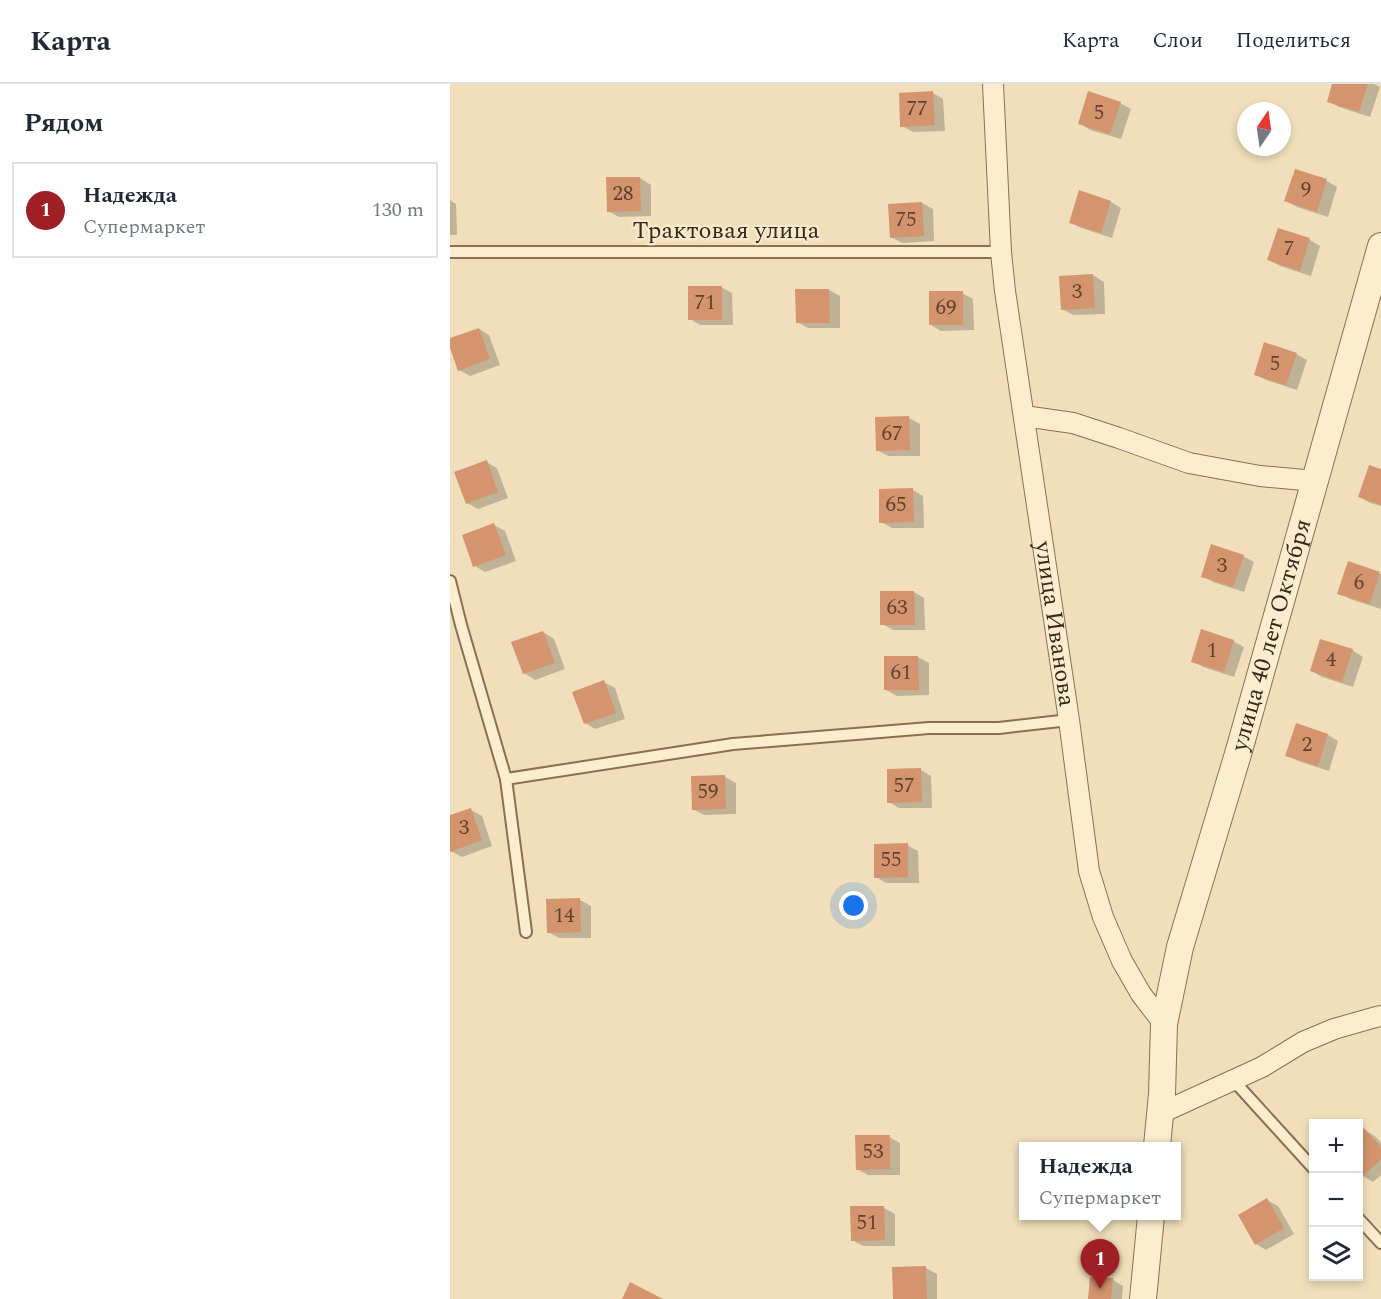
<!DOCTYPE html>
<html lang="ru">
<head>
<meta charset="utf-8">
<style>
  body { margin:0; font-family:Spectral,serif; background:#f6f6f7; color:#1f2937 }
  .controls { position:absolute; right:18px; bottom:18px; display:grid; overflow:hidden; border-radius:0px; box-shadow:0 3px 9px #0003 }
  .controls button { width:54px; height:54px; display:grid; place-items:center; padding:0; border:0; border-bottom:2px solid #e0e1e3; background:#fff; color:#1f2937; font:30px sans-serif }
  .compass { position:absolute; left:787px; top:18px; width:54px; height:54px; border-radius:50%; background:#fff; box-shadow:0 3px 9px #0003; rotate:13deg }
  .you { position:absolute; left:404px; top:822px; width:21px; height:21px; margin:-15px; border:4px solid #fff; border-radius:50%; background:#1a73e8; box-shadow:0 0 0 9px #1a73e833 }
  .badge { display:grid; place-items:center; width:39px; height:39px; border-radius:50%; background:#9e1f25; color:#fff; font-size:20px; font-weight:700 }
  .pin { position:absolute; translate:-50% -50px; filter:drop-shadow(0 2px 3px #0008) }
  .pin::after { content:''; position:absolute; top:32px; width:21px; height:18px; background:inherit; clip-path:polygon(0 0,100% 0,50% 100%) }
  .popup { position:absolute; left:569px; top:1058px; width:162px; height:78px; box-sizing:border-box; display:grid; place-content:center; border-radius:0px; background:#fff; filter:drop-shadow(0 2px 4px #0005); font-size:20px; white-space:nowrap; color:#747a83 }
  .popup b { font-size:22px; color:#1f2937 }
  .popup::after { content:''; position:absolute; left:50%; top:100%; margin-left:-12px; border:12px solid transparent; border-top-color:#fff }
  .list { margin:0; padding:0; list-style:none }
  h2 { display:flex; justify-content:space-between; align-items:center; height:78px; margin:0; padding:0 24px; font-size:26px }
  h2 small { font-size:20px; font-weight:400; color:#747a83 }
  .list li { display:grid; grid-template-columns:39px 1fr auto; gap:18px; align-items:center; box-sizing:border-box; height:96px; margin:0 12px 12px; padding:0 12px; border:2px solid #e0e1e3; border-radius:0px }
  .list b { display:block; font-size:22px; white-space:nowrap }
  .list p { margin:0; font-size:20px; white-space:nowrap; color:#747a83 }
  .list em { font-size:20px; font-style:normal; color:#747a83 }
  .icon { flex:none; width:33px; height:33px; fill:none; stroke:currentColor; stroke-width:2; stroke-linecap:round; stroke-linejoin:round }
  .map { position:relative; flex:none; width:931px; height:1215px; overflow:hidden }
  header { display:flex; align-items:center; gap:36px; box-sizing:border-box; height:84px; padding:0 30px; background:#fff; border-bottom:2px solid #e0e1e3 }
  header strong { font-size:28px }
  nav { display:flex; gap:33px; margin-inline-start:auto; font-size:21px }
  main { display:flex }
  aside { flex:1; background:#fff }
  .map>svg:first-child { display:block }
  .shadow { fill:#0003 }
  .building { fill:#d3946e }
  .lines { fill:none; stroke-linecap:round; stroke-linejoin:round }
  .service-casing { stroke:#8a6f54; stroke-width:14 }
  .minor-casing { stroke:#8a6f54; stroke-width:22 }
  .tertiary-casing { stroke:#8a6f54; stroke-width:28 }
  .service { stroke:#fcedcf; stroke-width:10 }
  .minor { stroke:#fcedcf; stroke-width:20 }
  .tertiary { stroke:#fcedcf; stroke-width:26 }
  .labels { text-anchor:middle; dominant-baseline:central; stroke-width:4.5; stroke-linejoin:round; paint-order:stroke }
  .number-label { font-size:21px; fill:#5f422f }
  .street-label { font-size:24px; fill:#38271a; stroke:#f8eacc }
</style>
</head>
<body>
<header>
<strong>Карта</strong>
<nav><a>Карта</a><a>Слои</a><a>Поделиться</a></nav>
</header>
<main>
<aside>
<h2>Рядом<small></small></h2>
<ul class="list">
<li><span class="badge">1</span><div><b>Надежда</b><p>Супермаркет</p></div><em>130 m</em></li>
</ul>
</aside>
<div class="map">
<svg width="931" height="1215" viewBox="0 0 931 1215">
  <rect width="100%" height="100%" fill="#f1dfbc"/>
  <g class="shadow">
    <path d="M884,0H924L930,3L920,33L889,23L878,17Z"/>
    <path d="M483,9L493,15L495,47L463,48L452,42Z"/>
    <path d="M670,19L681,25L671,55L640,46L630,39Z"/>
    <path d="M846,87L877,97L887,103L878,133L847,123L836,117Z"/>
    <path d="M190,94L201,101V132L169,133L158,127V95Z"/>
    <path d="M630,108L661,118L671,124L662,154L631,144L620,138Z"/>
    <path d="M0,116L6,120L7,151H0Z"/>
    <path d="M472,119L483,125L484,157L452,159L441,153L440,121Z"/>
    <path d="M829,146L860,156L870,162L861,192L830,182L819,176Z"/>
    <path d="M643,191L654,198L655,230L623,231L612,225Z"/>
    <path d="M271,203L282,209L283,241H250L240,235Z"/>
    <path d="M379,206L390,212V244H358L347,238Z"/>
    <path d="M512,209L523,215L524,246L491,247L481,241Z"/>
    <path d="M29,245L39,251L50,281L20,292L9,286L0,260V255Z"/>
    <path d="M846,270L857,276L847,306L816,296L806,290Z"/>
    <path d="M459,334L470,340V372H438L427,366Z"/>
    <path d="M36,378L47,384L58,414L28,425L17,419Z"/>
    <path d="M931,386V422L920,419L910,413Z"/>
    <path d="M463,406L473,412L474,444H442L431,438Z"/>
    <path d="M44,441L55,447L66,477L35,488L25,482Z"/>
    <path d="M793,472L804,478L794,508L763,498L753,492Z"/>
    <path d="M899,479L931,490V525L900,515L889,509Z"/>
    <path d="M464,508L474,514L475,546H443L432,540Z"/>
    <path d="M93,548L104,555L115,585L85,596L74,589Z"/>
    <path d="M783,557L794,563L784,593L753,583L743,577Z"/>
    <path d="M902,566L913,573L903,603L872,593L862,587Z"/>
    <path d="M468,573L479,579V611L447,612L436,606Z"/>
    <path d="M154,598L165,604L175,635L145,645L135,639Z"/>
    <path d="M847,641L878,651L888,657L879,687L848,677L837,671Z"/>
    <path d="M471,686L481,692L482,724H449L439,718Z"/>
    <path d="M275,693L286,699V730L254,731L243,725Z"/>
    <path d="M21,726L32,732L42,762L12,773L1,767L0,762V733Z"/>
    <path d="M457,761L468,767L469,799H436L426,793Z"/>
    <path d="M130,816L141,822V854H109L98,848Z"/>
    <path d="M914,1046L925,1052L931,1059V1091L923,1098L913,1092Z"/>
    <path d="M439,1053L450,1059V1091H418L407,1085Z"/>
    <path d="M817,1116L828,1122L844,1150L816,1166L806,1160Z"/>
    <path d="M434,1124L445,1130V1162H413L402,1156Z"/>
    <path d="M476,1184L487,1190V1215H444Z"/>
    <path d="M663,1196L673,1202L672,1215H639Z"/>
  </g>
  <g class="building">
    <path d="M882,0H918L909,28L877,18Z"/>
    <path d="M483,7L485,41L450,43L449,9Z"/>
    <path d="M638,7L671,18L660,50L628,40Z"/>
    <path d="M845,85L877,95L867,128L834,117Z"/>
    <path d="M156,93H190L191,127L157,128Z"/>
    <path d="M629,106L661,117L651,149L619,139Z"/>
    <path d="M472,118L474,152L440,154L438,120Z"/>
    <path d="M828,144L860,154L850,187L817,176Z"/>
    <path d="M643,190L645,224L611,226L609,192Z"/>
    <rect x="238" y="202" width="34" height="34"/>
    <path d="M345,205H379L380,239H346Z"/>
    <rect x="479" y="207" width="34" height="34"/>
    <path d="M29,244L40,275L8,287L0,264V254Z"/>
    <path d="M814,258L847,269L836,301L804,291Z"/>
    <path d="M459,332L460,366L426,367L425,333Z"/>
    <path d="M37,376L48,408L16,420L4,388Z"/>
    <path d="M919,381L931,385V421L908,413Z"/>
    <path d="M463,404L464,438L429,439V405Z"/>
    <path d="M44,439L56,471L23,483L12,451Z"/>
    <path d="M761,460L794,471L783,503L751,493Z"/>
    <path d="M898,477L930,488L920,520L887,510Z"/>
    <path d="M430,507H464L465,541H430Z"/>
    <path d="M751,545L784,556L774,588L741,578Z"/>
    <path d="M93,547L105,579L73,590L61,558Z"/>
    <path d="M870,555L903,565L892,598L860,587Z"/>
    <path d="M434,572H468L469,606H434Z"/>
    <path d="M154,596L166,629L134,640L122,608Z"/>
    <path d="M846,639L878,650L868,682L835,672Z"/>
    <path d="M471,684L472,718L437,719V685Z"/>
    <path d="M275,691L276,725L242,726L241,692Z"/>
    <path d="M21,724L32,756L0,768V731Z"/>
    <path d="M458,759V793L424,794V760Z"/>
    <path d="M130,814L131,848L97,849L96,815Z"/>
    <path d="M914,1044L931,1063V1075L912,1093L908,1089V1050Z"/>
    <path d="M405,1051H440V1085L406,1086Z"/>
    <path d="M817,1114L834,1144L805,1161L788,1131Z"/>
    <path d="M400,1122H434L435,1156L401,1157Z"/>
    <path d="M476,1182L477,1215H443L442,1183Z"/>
    <path d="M640,1193L663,1194L661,1215H638Z"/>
    <path d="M180,1198L213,1215H172Z"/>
  </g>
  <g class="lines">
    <defs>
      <g id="service">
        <path d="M0,168H551"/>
        <path d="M0,497L11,541L56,695L76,848"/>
        <path d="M56,695L283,660L479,644H549L619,636"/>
        <path d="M784,997L864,1085"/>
        <path d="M908,1134L931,1159"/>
      </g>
      <g id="minor">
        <path id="s1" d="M543,0L551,168L555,207L619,636L639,787L653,833L672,877L691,910L714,940"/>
        <path d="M574,332L623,339L669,354L739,379L810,392L865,397"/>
        <path d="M711,1029L812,983L853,958L884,945L926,933L931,932"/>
      </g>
      <g id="tertiary">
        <path id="s2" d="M707,1062L712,1010L714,940L730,863L788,670L931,162"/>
        <path d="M693,1215L701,1132"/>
      </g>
    </defs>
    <use href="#service" class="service-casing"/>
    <use href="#minor" class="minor-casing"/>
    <use href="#tertiary" class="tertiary-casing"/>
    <use href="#service" class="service"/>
    <use href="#minor" class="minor"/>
    <use href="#tertiary" class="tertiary"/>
  </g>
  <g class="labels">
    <g class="number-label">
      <text x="467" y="25">77</text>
      <text x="649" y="29">5</text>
      <text x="856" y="106">9</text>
      <text x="173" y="110">28</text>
      <text x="456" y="136">75</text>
      <text x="839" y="165">7</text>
      <text x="627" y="208">3</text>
      <text x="255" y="219">71</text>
      <text x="496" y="224">69</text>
      <text x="825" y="280">5</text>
      <text x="442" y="350">67</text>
      <text x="446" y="421">65</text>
      <text x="772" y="482">3</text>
      <text x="909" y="499">6</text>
      <text x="447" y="524">63</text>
      <text x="762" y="567">1</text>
      <text x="881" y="576">4</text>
      <text x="451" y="589">61</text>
      <text x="857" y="661">2</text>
      <text x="454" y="702">57</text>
      <text x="258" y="708">59</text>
      <text x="14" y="744">3</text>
      <text x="441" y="776">55</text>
      <text x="114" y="832">14</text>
      <text x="423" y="1068">53</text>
      <text x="417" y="1139">51</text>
    </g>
    <g class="street-label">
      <text x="276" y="147">Трактовая улица</text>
      <text stroke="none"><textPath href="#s1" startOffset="544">улица Иванова</textPath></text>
      <text stroke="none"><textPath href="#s2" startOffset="526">улица 40 лет Октября</textPath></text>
    </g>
  </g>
</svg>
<div class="controls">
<button>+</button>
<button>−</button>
<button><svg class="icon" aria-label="layers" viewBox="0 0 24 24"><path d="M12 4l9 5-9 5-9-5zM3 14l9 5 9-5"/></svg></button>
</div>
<svg class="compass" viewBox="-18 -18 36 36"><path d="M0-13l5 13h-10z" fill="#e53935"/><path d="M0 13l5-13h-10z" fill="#747a83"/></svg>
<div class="you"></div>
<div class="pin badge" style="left:650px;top:1205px">1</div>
<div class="popup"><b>Надежда</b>Супермаркет</div>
</div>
</main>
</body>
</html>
